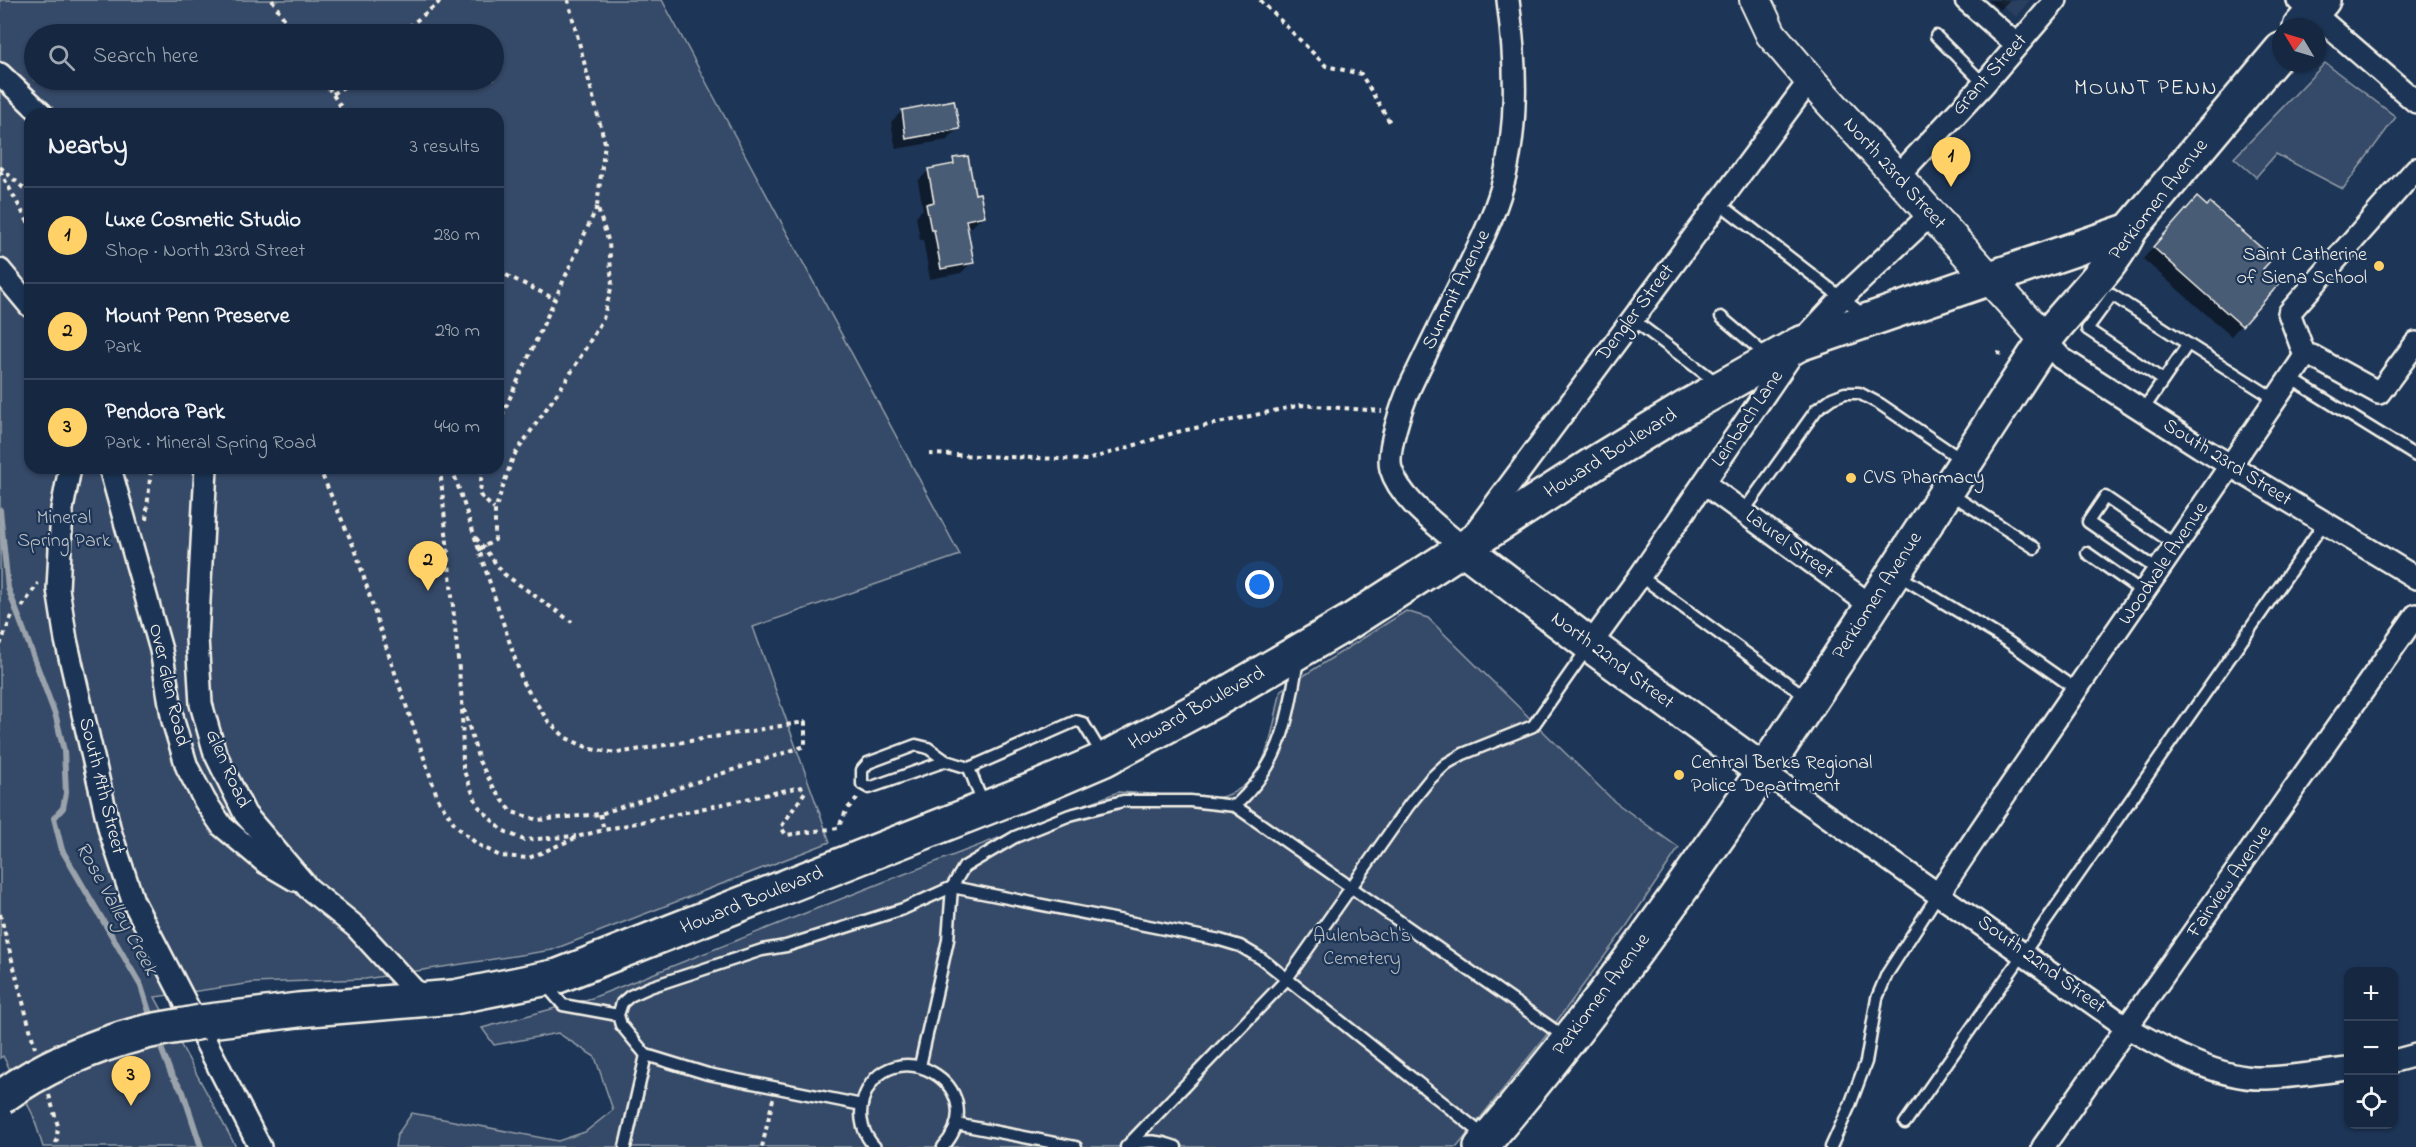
<!DOCTYPE html>
<html lang="en">
<head>
<meta charset="utf-8">
<style>
  body { margin:0; font-family:"Indie Flower",sans-serif; background:#23344c; color:#f1f3f6 }
  .controls { position:absolute; right:18px; bottom:18px; display:grid; overflow:hidden; border-radius:12px; box-shadow:0 2px 4px #0004 }
  .controls button { width:54px; height:54px; display:grid; place-items:center; padding:0; border:0; border-bottom:2px solid #35445a; background:#162841; color:#f1f3f6; font:30px sans-serif }
  .compass { position:absolute; left:2272px; top:18px; width:54px; height:54px; border-radius:50%; background:#162841; box-shadow:0 2px 4px #0004; rotate:308deg }
  .you { position:absolute; left:1260px; top:585px; width:21px; height:21px; margin:-15px; border:4px solid #fff; border-radius:50%; background:#1a73e8; box-shadow:0 0 0 9px #1a73e833 }
  .badge { display:grid; place-items:center; width:39px; height:39px; border-radius:50%; background:#ffd166; color:#111; font-size:20px; font-weight:700 }
  .pin { position:absolute; translate:-50% -50px; filter:drop-shadow(0 2px 3px #0008) }
  .pin::after { content:''; position:absolute; top:32px; width:21px; height:18px; background:inherit; clip-path:polygon(0 0,100% 0,50% 100%) }
  .list { margin:0; padding:0; list-style:none }
  h2 { display:flex; justify-content:space-between; align-items:center; height:78px; margin:0; padding:0 24px; font-size:26px }
  h2 small { font-size:20px; font-weight:400; color:#9ea6b1 }
  .list li { display:grid; grid-template-columns:39px 1fr auto; gap:18px; align-items:center; box-sizing:border-box; height:96px; padding:0 24px; border-top:2px solid #35445a }
  .list b { display:block; font-size:22px; white-space:nowrap }
  .list p { margin:0; font-size:20px; white-space:nowrap; color:#9ea6b1 }
  .list em { font-size:20px; font-style:normal; color:#9ea6b1 }
  .icon { flex:none; width:33px; height:33px; fill:none; stroke:currentColor; stroke-width:2; stroke-linecap:round; stroke-linejoin:round }
  .map { position:relative; flex:none; width:2416px; height:1147px; overflow:hidden }
  .search { position:absolute; background:#162841; box-shadow:0 2px 4px #0004; left:24px; top:24px; width:480px; height:66px; display:flex; align-items:center; gap:15px; box-sizing:border-box; padding:0 21px; border-radius:33px; color:#9ea6b1; font-size:22px }
  .panel { position:absolute; background:#162841; box-shadow:0 2px 4px #0004; left:24px; top:108px; width:480px; height:366px; border-radius:18px }
  .map>svg:first-child { display:block }
  .built { fill:#2a4060 }
  .green { fill:#354a67; stroke:#949ea8; stroke-width:1.5; fill-rule:evenodd }
  .shadow { fill:#0007 }
  .lines { fill:none; stroke-linecap:round; stroke-linejoin:round }
  .stream { stroke:#9aa2ab; stroke-width:6 }
  .building { fill:#485b74; stroke:#f4f1e8; stroke-width:1.5 }
  .lane-casing { stroke:#f4f1e8; stroke-width:15 }
  .street-casing { stroke:#f4f1e8; stroke-width:26 }
  .secondary-casing { stroke:#f4f1e8; stroke-width:34 }
  .primary-casing { stroke:#f4f1e8; stroke-width:38 }
  .path { stroke:#f4f1e8; stroke-width:4; stroke-dasharray:4.5 4.5; stroke-linecap:butt }
  .lane { stroke:#1d3557; stroke-width:10 }
  .street { stroke:#1d3557; stroke-width:21 }
  .secondary { stroke:#1d3557; stroke-width:30 }
  .primary { stroke:#1d3557; stroke-width:33 }
  .primary-bridge-casing { stroke:#f4f1e8; stroke-width:38; stroke-linecap:butt }
  .primary-bridge { stroke:#1d3557; stroke-width:33 }
  .poi-dot { fill:#ffd166; stroke:#1d3557; stroke-width:2 }
  .labels { text-anchor:middle; dominant-baseline:central; stroke-width:4.5; stroke-linejoin:round; paint-order:stroke }
  .street-label { font-size:20px; fill:#f4f1e8; stroke:#1d3557 }
  .poi-label { font-size:20px; fill:#f4f1e8; stroke:#1d3557; text-anchor:start }
  .park-label { font-size:20px; fill:#bbbfc1; stroke:#1d3557 }
  .water-label { font-size:21px; font-style:italic; fill:#c0c3c4; stroke:#1d3557 }
  .quarter-label { font-size:22px; letter-spacing:1.5px; fill:#f4f1e8; stroke:#1d3557 }
</style>
</head>
<body>
<div class="map">
<svg width="2416" height="1147" viewBox="0 0 2416 1147">
  <rect width="100%" height="100%" fill="#1d3557"/>
  <filter id="ink" filterUnits="userSpaceOnUse"><feTurbulence type="fractalNoise" baseFrequency=".0167" numOctaves="2"/><feDisplacementMap in="SourceGraphic" scale="12" xChannelSelector="R" yChannelSelector="G"/><feConvolveMatrix kernelMatrix="1 2 1 2 8 2 1 2 1" color-interpolation-filters="sRGB"/></filter>
  <g filter="url(#ink)">
    <path class="built" d="M1996,0H2030L2016,17Z"/>
    <g class="green">
      <path d="M0,0H662L960,555L753,627L830,842L552,950L365,979L253,983L155,997L236,1147H43L33,1115L3,1056L0,1058ZM34,34H494V80H34ZM30,114H498V468H30Z"/>
      <path d="M2325,63L2396,117L2343,189L2276,154L2256,177L2234,158Z"/>
      <path d="M1406,611L1428,618L1615,802L1679,848L1626,927L1545,1037L1457,1147H395L397,1135L412,1113L558,1141L585,1132L613,1110L595,1057L558,1033L494,1045L482,1028L592,998L881,883L1118,792L1215,798C1268,790 1271,733 1281,690Z"/>
    </g>
    <g class="shadow">
      <path d="M1988,0H2010L2000,10Z"/>
      <path d="M902,111L958,129L947,140L896,149L891,122Z"/>
      <path d="M954,160L983,216L972,227L966,228L972,262L961,273L930,279L923,240H920L916,216L923,209L918,181L929,170L947,167Z"/>
      <path d="M2207,208L2261,269L2241,325L2231,336L2143,259L2186,210Z"/>
    </g>
    <g class="lines">
      <g class="stream">
        <path d="M0,510L8,588L56,717L64,751L66,793L63,808L54,818L62,850L141,986L152,1021"/>
        <path d="M158,1040L171,1074L183,1092L201,1147"/>
      </g>
    </g>
    <g class="building">
      <path d="M954,100L960,129L906,139L902,110Z"/>
      <path d="M968,156L975,194L980,193L985,216L966,220L974,263L941,269L934,230H931L926,204L934,202L928,169L954,164L953,158Z"/>
      <path d="M2197,197L2207,206L2210,203L2273,258L2263,269L2280,283L2242,326L2153,247Z"/>
    </g>
    <g class="lines">
      <defs>
        <g id="lane">
          <path d="M1936,36L1984,84"/>
          <path d="M1719,203L1864,315"/>
          <path d="M1721,317L1767,356"/>
          <path d="M1632,319L1720,385"/>
          <path d="M2290,378L2416,456"/>
          <path d="M2163,380L2087,329L2112,295L2188,344"/>
          <path d="M2143,410L2188,344L2275,399"/>
          <path d="M1951,494L2035,548"/>
          <path d="M1743,512L1817,409L1832,398L1845,393H1859L1880,404L1962,460"/>
          <path d="M2087,553L2144,593"/>
          <path d="M2159,571L2088,522L2105,497L2177,546"/>
          <path d="M1898,575L2007,641L2077,690"/>
          <path d="M1640,576L1809,699"/>
          <path d="M946,761L869,788L862,784V770L868,763L916,745L928,748L946,761L969,768L1076,721L1083,723L1103,756"/>
          <path d="M969,768L983,804"/>
          <path d="M1235,806L1566,1038"/>
          <path d="M545,984L563,1005L618,1015"/>
          <path d="M646,1055L621,1025L618,1015L622,1003L630,996L650,987L762,950L786,946L903,909L952,887L964,867L1015,837L1070,815L1123,801H1190L1235,806C1283,761 1287,722 1298,660"/>
          <path d="M920,1066L948,940L952,887L1220,940L1240,946L1262,959L1486,1137"/>
          <path d="M1905,1123L2324,523"/>
          <path d="M956,1124L1076,1147"/>
          <path d="M1130,1145C1147,1139 1160,1141 1176,1147"/>
          <path d="M625,1147L646,1055L708,1074L862,1105"/>
          <path d="M875,1147C863,1135 858,1117 863,1100C888,1025 997,1086 943,1147"/>
          <path d="M1126,1147L1286,980L1409,805L1430,779L1446,764L1463,754L1533,726L1587,649"/>
          <path d="M1831,1147L1850,1105L1866,1062L1877,998L1887,974L1939,893"/>
        </g>
        <g id="street">
          <path d="M1508,0C1516,62 1519,126 1502,187C1493,219 1477,250 1462,280C1445,315 1427,351 1410,387C1402,405 1386,451 1391,469C1400,500 1440,527 1463,548L1810,80"/>
          <path d="M1966,0L2017,45"/>
          <path d="M2298,0L2416,102"/>
          <path d="M0,74L42,114"/>
          <path d="M1898,176L1984,84L2056,0"/>
          <path d="M0,270L30,306"/>
          <path d="M2045,340L2061,358L2200,447L2416,578"/>
          <path d="M2305,356L2289,313L2416,169"/>
          <path d="M70,468L62,509L58,589L66,640L110,831L133,901L260,1147"/>
          <path d="M110,468L161,650L173,721L187,767L205,801L222,826L266,863L295,880"/>
          <path d="M206,468L197,638L201,704L215,753L245,814L308,888L356,927L423,1000"/>
          <path d="M1705,484L1873,607"/>
          <path d="M1590,645L1640,576L1799,344L1842,298L1931,214"/>
          <path d="M1763,771L2128,1028C2167,1050 2219,1080 2266,1078C2293,1077 2321,1072 2348,1069"/>
          <path d="M1939,893C2058,712 2184,536 2305,356H2312L2379,393L2416,343"/>
          <path d="M2394,1061L2416,1055"/>
          <path d="M2043,1147L2416,615"/>
        </g>
        <path id="secondary" d="M1755,0L1771,34L1810,80L2045,340"/>
        <g id="primary">
          <path d="M2300,27L2323,0"/>
          <path d="M1463,548L1590,645L1763,771"/>
          <path d="M201,1022L298,1010L454,997L558,976L1042,786L1105,759L1219,698L1349,622L1598,461L1685,408L1799,344L2130,230"/>
          <path d="M1481,1147C1695,897 1865,614 2045,340C2071,304 2112,270 2130,230L2281,50"/>
        </g>
      </defs>
      <use href="#lane" class="lane-casing"/>
      <use href="#street" class="street-casing"/>
      <use href="#secondary" class="secondary-casing"/>
      <use href="#primary" class="primary-casing"/>
      <g class="path">
        <path d="M272,0L294,34"/>
        <path d="M1260,0L1326,66L1361,74L1391,124"/>
        <path d="M403,34L411,25L442,0"/>
        <path d="M323,80L346,114"/>
        <path d="M333,94L354,80"/>
        <path d="M0,167L30,194"/>
        <path d="M0,171L30,226"/>
        <path d="M498,271L555,299"/>
        <path d="M1997,353L2002,354"/>
        <path d="M498,424L597,207"/>
        <path d="M929,454L1087,460L1177,432L1301,405L1382,411"/>
        <path d="M319,468L356,552L379,626L438,799L456,826L477,844L500,856L529,858L580,836L604,830L801,787L805,792L781,827L786,835L838,828L847,809L860,796"/>
        <path d="M440,468L462,702L463,769L478,806L502,830L524,840L576,836"/>
        <path d="M452,468L523,683L548,721L566,738L591,749L617,753L805,722V746L600,814L538,820L512,812L495,790L479,761L462,702"/>
        <path d="M482,468L480,495L494,509"/>
        <path d="M146,520L151,468"/>
        <path d="M476,538L504,574L572,622"/>
        <path d="M478,550L495,540V510L513,457L569,376L603,319L612,285L609,243L597,206L605,143L568,0"/>
        <path d="M22,607L38,583"/>
        <path d="M0,645L12,616"/>
        <path d="M600,814L604,830"/>
        <path d="M0,914L35,1048"/>
        <path d="M49,1095L58,1126L56,1147"/>
        <path d="M762,1147L773,1099"/>
      </g>
      <use href="#lane" class="lane"/>
      <use href="#street" class="street"/>
      <use href="#secondary" class="secondary"/>
      <use href="#primary" class="primary"/>
      <defs>
        <path id="primary-bridge" d="M0,1098C41,1068 92,1046 142,1033C161,1028 182,1026 201,1022"/>
      </defs>
      <use href="#primary-bridge" class="primary-bridge-casing"/>
      <use href="#primary-bridge" class="primary-bridge"/>
    </g>
  </g>
  <g class="poi-dot">
    <circle cx="2379" cy="266" r="6"/>
    <circle cx="1851" cy="478" r="6"/>
    <circle cx="1679" cy="775" r="6"/>
  </g>
  <g class="labels">
    <g class="street-label">
      <text transform="translate(1990 75) rotate(-48)">Grant Street</text>
      <text transform="translate(1894 174) rotate(48)">North 23rd Street</text>
      <text transform="translate(2159 200) rotate(-52)">Perkiomen Avenue</text>
      <text transform="translate(1457 290) rotate(-64)">Summit Avenue</text>
      <text transform="translate(1636 313) rotate(-53)">Dengler Street</text>
      <text transform="translate(1748 419) rotate(-56)">Leinbach Lane</text>
      <text transform="translate(1611 454) rotate(-32)">Howard Boulevard</text>
      <text transform="translate(2227 463) rotate(32)">South 23rd Street</text>
      <text transform="translate(1789 545) rotate(36)">Laurel Street</text>
      <text transform="translate(2164 564) rotate(-56)">Woodvale Avenue</text>
      <text transform="translate(1878 596) rotate(-57)">Perkiomen Avenue</text>
      <text transform="translate(1612 661) rotate(37)">North 22nd Street</text>
      <text transform="translate(168 685) rotate(77)">Over Glen Road</text>
      <text transform="translate(1197 709) rotate(-29)">Howard Boulevard</text>
      <text transform="translate(227 769) rotate(66)">Glen Road</text>
      <text transform="translate(101 786) rotate(76)">South 19th Street</text>
      <text transform="translate(2230 882) rotate(-55)">Fairview Avenue</text>
      <text transform="translate(752 901) rotate(-22)">Howard Boulevard</text>
      <text transform="translate(2041 965) rotate(36)">South 22nd Street</text>
      <text transform="translate(1602 995) rotate(-53)">Perkiomen Avenue</text>
    </g>
    <g class="poi-label">
      <text x="2367" y="255" text-anchor="end">Saint Catherine<tspan x="2367" dy="23">of Siena School</tspan></text>
      <text x="1863" y="478">CVS Pharmacy</text>
      <text x="1691" y="763">Central Berks Regional<tspan x="1691" dy="23">Police Department</tspan></text>
    </g>
    <g class="park-label">
      <text x="64" y="518">Mineral<tspan x="64" dy="23">Spring Park</tspan></text>
      <text x="1362" y="936">Aulenbach's<tspan x="1362" dy="23">Cemetery</tspan></text>
    </g>
    <g class="water-label">
      <text transform="translate(116 909) rotate(61)">Rose Valley Creek</text>
    </g>
    <g class="quarter-label">
      <text x="2146" y="89">MOUNT PENN</text>
    </g>
  </g>
</svg>
<div class="controls">
<button>+</button>
<button>−</button>
<button><svg class="icon" aria-label="locate" viewBox="0 0 24 24"><circle cx="12" cy="12" r="6"/><path d="M12 2v4M12 18v4M2 12h4M18 12h4"/></svg></button>
</div>
<svg class="compass" viewBox="-18 -18 36 36"><path d="M0-13l5 13h-10z" fill="#e53935"/><path d="M0 13l5-13h-10z" fill="#9ea6b1"/></svg>
<div class="you"></div>
<div class="pin badge" style="left:1951px;top:187px">1</div>
<div class="pin badge" style="left:428px;top:591px">2</div>
<div class="pin badge" style="left:131px;top:1106px">3</div>
<div class="search"><svg class="icon" aria-label="search" viewBox="0 0 24 24"><circle cx="10" cy="10" r="6"/><path d="M15 15l6 6"/></svg>Search here</div>
<section class="panel">
<h2>Nearby<small>3 results</small></h2>
<ul class="list">
<li><span class="badge">1</span><div><b>Luxe Cosmetic Studio</b><p>Shop · North 23rd Street</p></div><em>280 m</em></li>
<li><span class="badge">2</span><div><b>Mount Penn Preserve</b><p>Park</p></div><em>290 m</em></li>
<li><span class="badge">3</span><div><b>Pendora Park</b><p>Park · Mineral Spring Road</p></div><em>440 m</em></li>
</ul>
</section>
</div>
</body>
</html>
